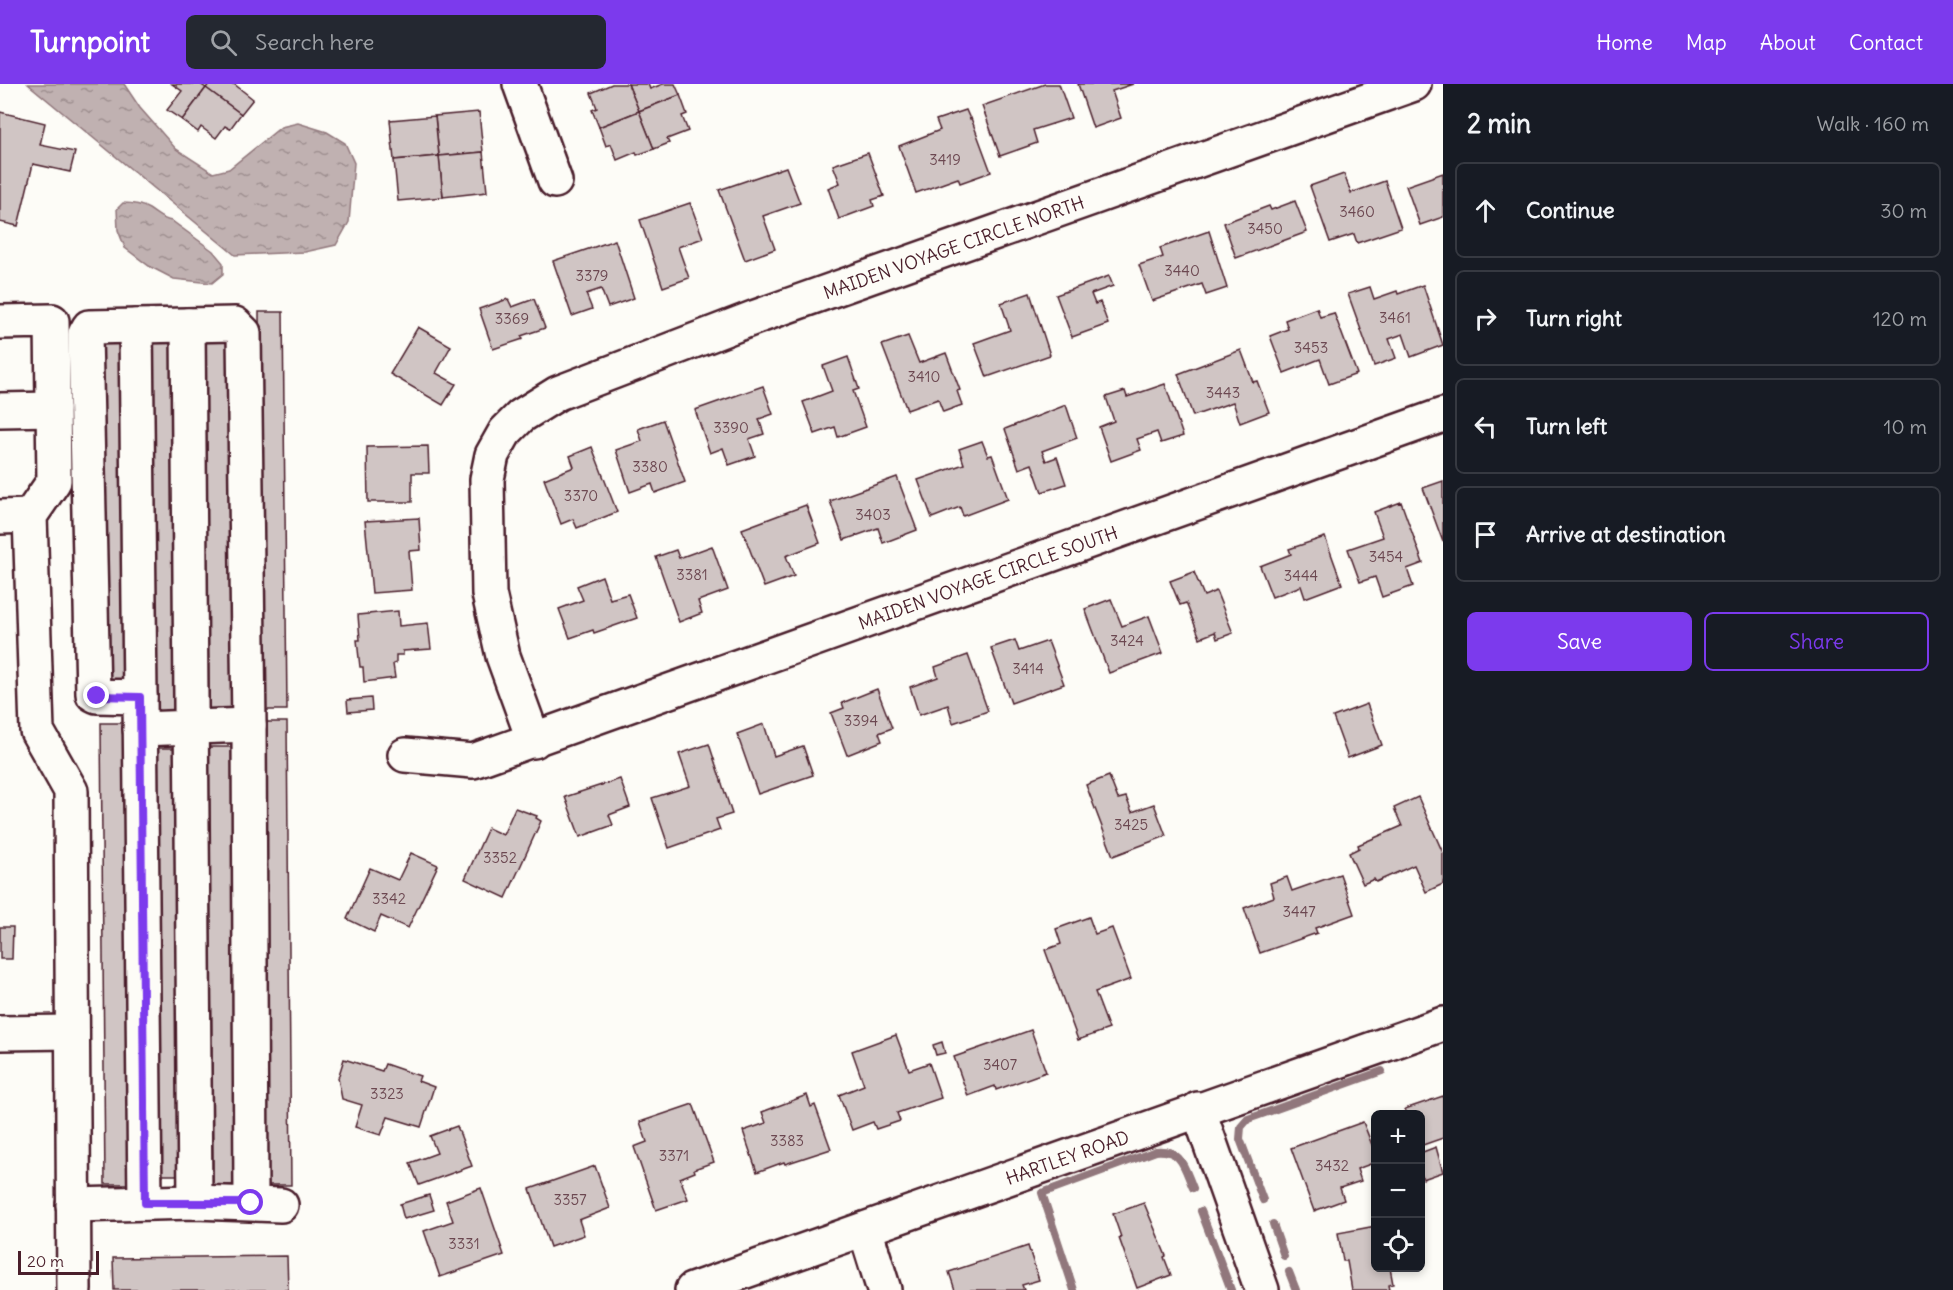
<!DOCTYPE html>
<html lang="en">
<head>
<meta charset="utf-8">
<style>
  body { margin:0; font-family:Delius,sans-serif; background:#242831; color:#f1f3f6 }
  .controls { position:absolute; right:18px; bottom:18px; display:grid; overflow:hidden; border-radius:9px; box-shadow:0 3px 9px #0003 }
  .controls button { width:54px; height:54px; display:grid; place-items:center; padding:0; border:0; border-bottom:2px solid #363941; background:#171b24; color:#f1f3f6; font:30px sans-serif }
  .scale { position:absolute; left:18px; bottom:15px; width:81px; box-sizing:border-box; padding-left:6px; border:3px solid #4a1f2b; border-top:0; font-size:16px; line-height:21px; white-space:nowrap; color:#4a1f2b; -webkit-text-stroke:4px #fdfcf7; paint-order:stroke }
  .stop { position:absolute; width:18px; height:18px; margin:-14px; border:4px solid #7c3aed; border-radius:50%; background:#fff }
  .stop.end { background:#7c3aed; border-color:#fff; box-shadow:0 2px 6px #0008 }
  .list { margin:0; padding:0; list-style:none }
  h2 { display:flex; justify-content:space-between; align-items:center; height:78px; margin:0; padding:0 24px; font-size:26px }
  h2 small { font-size:20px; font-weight:400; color:#9ea1a6 }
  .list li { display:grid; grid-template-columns:39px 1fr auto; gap:18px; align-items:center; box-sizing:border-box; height:96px; margin:0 12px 12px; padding:0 12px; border:2px solid #363941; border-radius:9px }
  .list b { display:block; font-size:22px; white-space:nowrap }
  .list em { font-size:20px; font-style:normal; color:#9ea1a6 }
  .actions { display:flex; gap:12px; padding:18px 24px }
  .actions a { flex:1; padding:14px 0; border:2px solid #7c3aed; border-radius:9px; text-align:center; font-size:21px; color:#7c3aed }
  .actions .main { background:#7c3aed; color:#fff }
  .icon { flex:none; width:33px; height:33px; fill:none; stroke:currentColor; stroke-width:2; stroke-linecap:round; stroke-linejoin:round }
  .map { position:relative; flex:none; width:1443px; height:1206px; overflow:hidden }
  header { display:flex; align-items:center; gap:36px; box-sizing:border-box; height:84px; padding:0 30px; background:#7c3aed; color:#fff }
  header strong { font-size:28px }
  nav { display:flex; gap:33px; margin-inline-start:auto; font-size:21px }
  .search { width:420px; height:54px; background:#242831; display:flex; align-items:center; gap:15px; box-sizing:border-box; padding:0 21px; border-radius:9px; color:#9ea1a6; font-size:22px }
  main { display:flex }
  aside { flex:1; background:#171b24 }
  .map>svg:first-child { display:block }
  .water { fill:url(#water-ripples); stroke:#91777b; stroke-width:1.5 }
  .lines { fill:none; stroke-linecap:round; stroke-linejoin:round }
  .stream { stroke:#91777b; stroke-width:8 }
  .building { fill:#d0c5c4; stroke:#4a1f2b; stroke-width:1.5 }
  .minor-casing { stroke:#4a1f2b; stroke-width:38 }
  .minor { stroke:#fdfcf7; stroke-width:33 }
  .route { stroke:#7c3aed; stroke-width:8 }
  .labels { text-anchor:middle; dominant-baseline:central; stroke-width:6; stroke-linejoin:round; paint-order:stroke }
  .number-label { font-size:15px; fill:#6c4851 }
  .street-label { font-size:18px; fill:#4a1f2b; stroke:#fdfcf7 }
</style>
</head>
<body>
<header>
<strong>Turnpoint</strong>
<div class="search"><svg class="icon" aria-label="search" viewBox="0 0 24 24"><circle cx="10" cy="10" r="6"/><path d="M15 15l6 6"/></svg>Search here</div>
<nav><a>Home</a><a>Map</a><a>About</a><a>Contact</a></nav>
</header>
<main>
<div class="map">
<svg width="1443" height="1206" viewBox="0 0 1443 1206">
  <defs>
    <pattern id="water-ripples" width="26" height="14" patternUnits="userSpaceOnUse" patternTransform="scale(1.5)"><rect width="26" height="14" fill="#c0b1b1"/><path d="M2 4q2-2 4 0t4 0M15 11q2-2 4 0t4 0" fill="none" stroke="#9e8f90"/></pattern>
  </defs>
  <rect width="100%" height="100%" fill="#fdfcf7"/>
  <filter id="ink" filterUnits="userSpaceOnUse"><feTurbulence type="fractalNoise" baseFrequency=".0167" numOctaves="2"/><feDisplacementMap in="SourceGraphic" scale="12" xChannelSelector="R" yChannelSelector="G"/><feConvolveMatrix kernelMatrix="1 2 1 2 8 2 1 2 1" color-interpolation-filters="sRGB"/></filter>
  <g filter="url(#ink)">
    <g class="water">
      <path d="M28,0H124L140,24L176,65L213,89L229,85L281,43L298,39L327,48L345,59L354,79L349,138L336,161L305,168L235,171Z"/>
      <path d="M123,119C132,119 141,120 149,125C157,130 162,136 172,137L213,167L223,179V190L212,199L174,195L149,182L125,164L118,146L117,125Z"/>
    </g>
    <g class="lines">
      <g class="stream">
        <path d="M1263,1116L1240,1055L1241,1043L1248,1035L1382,987"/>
        <path d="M1201,1127L1231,1206"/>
        <path d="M1273,1140L1284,1172"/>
        <path d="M1289,1188L1296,1206"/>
        <path d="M1074,1206L1042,1109L1156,1067C1182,1065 1184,1083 1193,1104"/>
      </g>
    </g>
    <g class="building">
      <path d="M172,0H200L206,4L182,36L167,26L182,7Z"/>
      <path d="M209,0H234L253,15L241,30L206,4Z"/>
      <path d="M628,0H648L650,5L663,0H675L680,11L639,27Z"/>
      <path d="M628,0L639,27L599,43L592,26L597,24L591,9L612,0Z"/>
      <path d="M1045,0H1059L1071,34L1033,46L1037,59L1000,72L982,22Z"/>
      <path d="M1078,0H1133L1112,7L1121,34L1093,44Z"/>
      <path d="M206,4L241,30L230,45L225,42L216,54L201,43L198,48L182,36Z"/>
      <path d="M680,11L687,30L682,32L688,47L667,55L669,59L654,65L639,27Z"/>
      <path d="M966,26L970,35L971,34L991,88L960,99L958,94L916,109L899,62L940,46L936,36Z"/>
      <path d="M639,27L654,65L637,71L636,68L617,76L611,60L606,62L599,43Z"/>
      <path d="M0,28L45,39L40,61L75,68L70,88L33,80L18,142L0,138Z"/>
      <path d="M479,28L483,68L439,72L435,32Z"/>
      <path d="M435,32L439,72L394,76L390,36Z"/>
      <path d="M483,68L487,108L443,113L439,72Z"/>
      <path d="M868,69L884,112L872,116L874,122L839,135L828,104L840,99L833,81Z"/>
      <path d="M439,72L443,113L398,117L394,76Z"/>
      <path d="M786,83L800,119L763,132L775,165L745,176L719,106Z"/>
      <path d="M1443,89V133L1420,141L1406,102Z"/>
      <path d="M1344,90L1351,109L1385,97L1401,144L1357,159L1354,150L1330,158L1310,102Z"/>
      <path d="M1295,117L1307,148L1236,174L1224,139L1269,122L1271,126Z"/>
      <path d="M690,119L703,154L678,163L689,194L663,203L640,136Z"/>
      <path d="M1209,147L1227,204L1206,211L1202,200L1152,217L1139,181L1163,173L1160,164Z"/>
      <path d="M615,156L634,214L608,223L601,205L586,210L592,225L572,232L553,177Z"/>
      <path d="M1109,192L1113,202L1091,210L1095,220L1100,218L1108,240L1072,253L1056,211Z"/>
      <path d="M1423,201L1443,261L1411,273L1403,250L1389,255L1396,274L1374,282L1348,210L1370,203L1374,215L1397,207L1398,210Z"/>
      <path d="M1030,209L1050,271L987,293L974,259L1010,246L1001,219Z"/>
      <path d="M508,215L512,223L534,215L545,244L521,252L523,255L493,265L479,225Z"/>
      <path d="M1317,224L1320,233L1334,229L1357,290L1329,300L1320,275L1284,289L1270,252L1288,245L1285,236Z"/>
      <path d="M259,228H283L287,626H262Z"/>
      <path d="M418,243L451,262L436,289L456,300L443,321L390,290Z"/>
      <path d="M908,252L919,279L946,269L960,306L957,307L962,321L943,328L938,315L907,326L882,261Z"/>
      <path d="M177,253L180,627H154L152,254Z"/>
      <path d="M205,253H231L234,626H209Z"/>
      <path d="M98,254H124L127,602H101Z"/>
      <path d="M1241,266L1253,298L1257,297L1269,328L1240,339L1233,318L1193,332L1178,290Z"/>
      <path d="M848,273L859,305L853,307L866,343L838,353L835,343L815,350L803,318L832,307L823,282Z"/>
      <path d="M1165,300L1183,352L1161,359L1157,348L1137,355L1141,366L1111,377L1099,343L1114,337L1106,313L1125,307L1127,313Z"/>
      <path d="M763,302L773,330L759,335L764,350L749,355L755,372L729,381L723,364L710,369L695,326Z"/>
      <path d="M1066,321L1077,354L1042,367L1046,377L1057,373L1066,400L1042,408L1032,380L1019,385L1005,345Z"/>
      <path d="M663,336L685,398L655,409L652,400L630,408L616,366L642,357L638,345Z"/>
      <path d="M982,357L988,372L992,371L1008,415L963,432L960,423L932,434L918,396L964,380L959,365Z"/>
      <path d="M428,362L429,389H412V418H368L367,363Z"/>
      <path d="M592,363L617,428L577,444L573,435L561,440L544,395L574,383L570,372Z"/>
      <path d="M897,393L917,446L883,459L878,444L844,456L830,417Z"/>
      <path d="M1443,397V458L1423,404Z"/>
      <path d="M1401,418L1423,479L1407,485L1413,502L1382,513L1375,493L1360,498L1348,465L1383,453L1374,428Z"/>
      <path d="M806,421L820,459L786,472L794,492L764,503L742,445Z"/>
      <path d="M419,434L421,466L409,467L412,506L372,509L365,437Z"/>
      <path d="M1325,453L1342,500L1305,514L1301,502L1272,513L1260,482L1291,470L1289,465Z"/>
      <path d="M712,462L728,506L698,517L702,529L679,538L656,473L676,466L679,474Z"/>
      <path d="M1194,488L1204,512L1216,507L1233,549L1217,555L1215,548L1200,554L1186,519L1180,521L1170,497Z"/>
      <path d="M602,492L610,515L628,510L637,534L594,549L593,546L570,554L559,525L583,516L577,502Z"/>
      <path d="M1111,515L1122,542L1149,532L1163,569L1109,589L1085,525Z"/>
      <path d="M398,527L399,542L428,539L431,565L403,567V571H396V579L393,580L395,594L364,598L363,583H360L357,556H360L358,531Z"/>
      <path d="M1015,556L1019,567L1048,557L1064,600L1011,619L991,564Z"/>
      <path d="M968,571L988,627L953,639L948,621L919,631L910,603L938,593L935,583Z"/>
      <path d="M877,605L892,644L879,649L882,657L847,671L831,629L844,624L842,619Z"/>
      <path d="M371,614L372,626L348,628L347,616Z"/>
      <path d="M1367,620L1382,661L1348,674L1333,633Z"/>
      <path d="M262,638H287L291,1101H266Z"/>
      <path d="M101,639H127L132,1100H105Z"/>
      <path d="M764,640L774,672L803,662L813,691L758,710L737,650Z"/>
      <path d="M709,660L732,730L716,735L720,746L669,764L652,714L690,702L679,670Z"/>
      <path d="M209,663H234L238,1101H213Z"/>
      <path d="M155,664H181L185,1091H159Z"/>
      <path d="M1109,692L1118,715L1126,713L1132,728L1154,720L1166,752L1113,772L1086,701Z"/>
      <path d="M620,695L630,723L609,731L613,741L580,753L565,713Z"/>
      <path d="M1418,713L1443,769V800L1426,808L1414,781L1376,798L1374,795L1363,800L1349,769L1359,764L1358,761L1402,742L1394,724Z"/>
      <path d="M515,724L537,732L536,734L541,737L506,814L465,795L488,744L503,751Z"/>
      <path d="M411,769L438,781L408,844L381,832L374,848L347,835L370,784L398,796Z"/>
      <path d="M1340,790L1354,830L1315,844L1317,849L1260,869L1244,824L1274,813L1270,799L1287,793L1292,807Z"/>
      <path d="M1089,833L1095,850L1112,844L1131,895L1095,908L1109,945L1078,956L1045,866L1061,860L1056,845Z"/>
      <path d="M0,843H13L12,875H0Z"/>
      <path d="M1031,946L1046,988L996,1006L995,1002L968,1012L954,973Z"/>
      <path d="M896,951L909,986L929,979L941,1014L897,1029L900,1037L876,1045L873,1038L852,1046L839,1011L864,1001L852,967Z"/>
      <path d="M942,958L945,969L936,971L933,961Z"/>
      <path d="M344,975L382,987L385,980L420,992L418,997L434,1003L421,1043L388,1033L381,1051L355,1043L362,1021L342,1015L338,994Z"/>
      <path d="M807,1011L811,1023L815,1021L831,1065L785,1080L784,1078L757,1088L743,1047L766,1039L762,1028Z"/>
      <path d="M1443,1012V1054L1420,1062V1030H1407L1405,1025Z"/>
      <path d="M693,1020L714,1078L694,1085L695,1088L680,1094L688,1115L656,1126L634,1063L647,1058L640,1038Z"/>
      <path d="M1363,1038L1376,1071V1078L1357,1085L1361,1097L1340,1104L1344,1116L1314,1127L1291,1064Z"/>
      <path d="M457,1042L472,1082L419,1101L410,1079L437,1069L430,1052Z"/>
      <path d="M1436,1063L1443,1088L1423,1095L1420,1087V1069Z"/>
      <path d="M595,1082L610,1124L579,1136L584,1151L550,1163L530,1105Z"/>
      <path d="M481,1104L504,1171L440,1193L424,1147L453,1137L446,1117Z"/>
      <path d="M429,1111L434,1126L404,1135L400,1120Z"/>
      <path d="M1144,1119L1166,1172L1164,1173L1171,1191L1137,1204L1119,1154L1121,1153L1113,1130Z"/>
      <path d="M1376,1142V1184H1390L1393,1200L1388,1201L1389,1206H1352L1347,1177H1343L1338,1149Z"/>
      <path d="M1028,1162L1039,1196L1022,1201L1024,1206H955L949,1188Z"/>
      <path d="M287,1172L288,1206H114L113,1174Z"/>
    </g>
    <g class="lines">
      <defs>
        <g id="minor">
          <path d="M520,0L555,97"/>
          <path d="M0,238L52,237L54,397L30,432L37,647L71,707L74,1206"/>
          <path d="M188,241L195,1118"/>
          <path d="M136,242L140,613"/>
          <path d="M0,326L53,325"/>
          <path d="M0,433L30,432"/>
          <path d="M140,645L249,641"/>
          <path id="s1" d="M534,657L503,572L489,510L487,395L492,371L505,348L521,332L558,309L756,233L1414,0"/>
          <path id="s2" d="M405,671L473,677L1443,331"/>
          <path d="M0,949L72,948"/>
          <path d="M1198,1025L1262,1206"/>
          <path d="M145,1119L140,613L97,612L93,610L85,250L89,243L235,240L244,249L249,641L251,1119"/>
          <path d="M73,1121L195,1118L281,1121"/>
          <path d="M865,1145L884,1206"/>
          <path id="s3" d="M692,1206L1443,940"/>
        </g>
      </defs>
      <use href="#minor" class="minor-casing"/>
      <use href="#minor" class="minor"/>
    </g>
  </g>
  <g class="lines" filter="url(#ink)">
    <path class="route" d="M97,612L140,613L145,1119H251"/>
  </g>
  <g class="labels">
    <g class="number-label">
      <text x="945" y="75">3419</text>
      <text x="1357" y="127">3460</text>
      <text x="1265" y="144">3450</text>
      <text x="1182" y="186">3440</text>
      <text x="592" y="191">3379</text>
      <text x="1395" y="233">3461</text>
      <text x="512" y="234">3369</text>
      <text x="1311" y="263">3453</text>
      <text x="924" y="292">3410</text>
      <text x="1223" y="308">3443</text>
      <text x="731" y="343">3390</text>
      <text x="650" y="382">3380</text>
      <text x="581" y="411">3370</text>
      <text x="873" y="430">3403</text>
      <text x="1386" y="472">3454</text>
      <text x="692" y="490">3381</text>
      <text x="1301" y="491">3444</text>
      <text x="1127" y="556">3424</text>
      <text x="1028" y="584">3414</text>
      <text x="861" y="636">3394</text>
      <text x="1131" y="740">3425</text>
      <text x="500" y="773">3352</text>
      <text x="389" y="814">3342</text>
      <text x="1299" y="827">3447</text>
      <text x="1000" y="980">3407</text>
      <text x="387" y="1009">3323</text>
      <text x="787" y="1056">3383</text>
      <text x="674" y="1071">3371</text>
      <text x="1332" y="1081">3432</text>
      <text x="570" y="1115">3357</text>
      <text x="464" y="1159">3331</text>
    </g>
    <g class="street-label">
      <text stroke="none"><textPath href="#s1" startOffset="808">MAIDEN VOYAGE CIRCLE NORTH</textPath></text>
      <text stroke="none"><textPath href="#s2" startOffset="615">MAIDEN VOYAGE CIRCLE SOUTH</textPath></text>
      <text stroke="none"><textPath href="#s3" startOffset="398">HARTLEY ROAD</textPath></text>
    </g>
  </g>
</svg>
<div class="controls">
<button>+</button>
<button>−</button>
<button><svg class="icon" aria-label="locate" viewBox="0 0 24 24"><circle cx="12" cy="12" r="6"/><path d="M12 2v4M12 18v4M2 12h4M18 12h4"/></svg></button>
</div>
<div class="scale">20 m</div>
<div class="stop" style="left:251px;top:1119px"></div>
<div class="stop end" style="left:97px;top:612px"></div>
</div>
<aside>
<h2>2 min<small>Walk · 160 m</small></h2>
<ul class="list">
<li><svg class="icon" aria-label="ahead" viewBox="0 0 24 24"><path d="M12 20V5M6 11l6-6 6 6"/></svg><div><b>Continue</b></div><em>30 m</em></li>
<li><svg class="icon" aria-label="right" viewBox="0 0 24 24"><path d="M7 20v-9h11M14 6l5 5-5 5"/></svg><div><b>Turn right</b></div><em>120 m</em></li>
<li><svg class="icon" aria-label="left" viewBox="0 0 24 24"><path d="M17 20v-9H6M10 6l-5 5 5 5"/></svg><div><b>Turn left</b></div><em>10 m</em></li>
<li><svg class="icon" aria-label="arrive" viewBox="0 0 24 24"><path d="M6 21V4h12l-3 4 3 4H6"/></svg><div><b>Arrive at destination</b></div></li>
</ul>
<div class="actions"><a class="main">Save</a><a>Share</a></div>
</aside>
</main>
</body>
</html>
